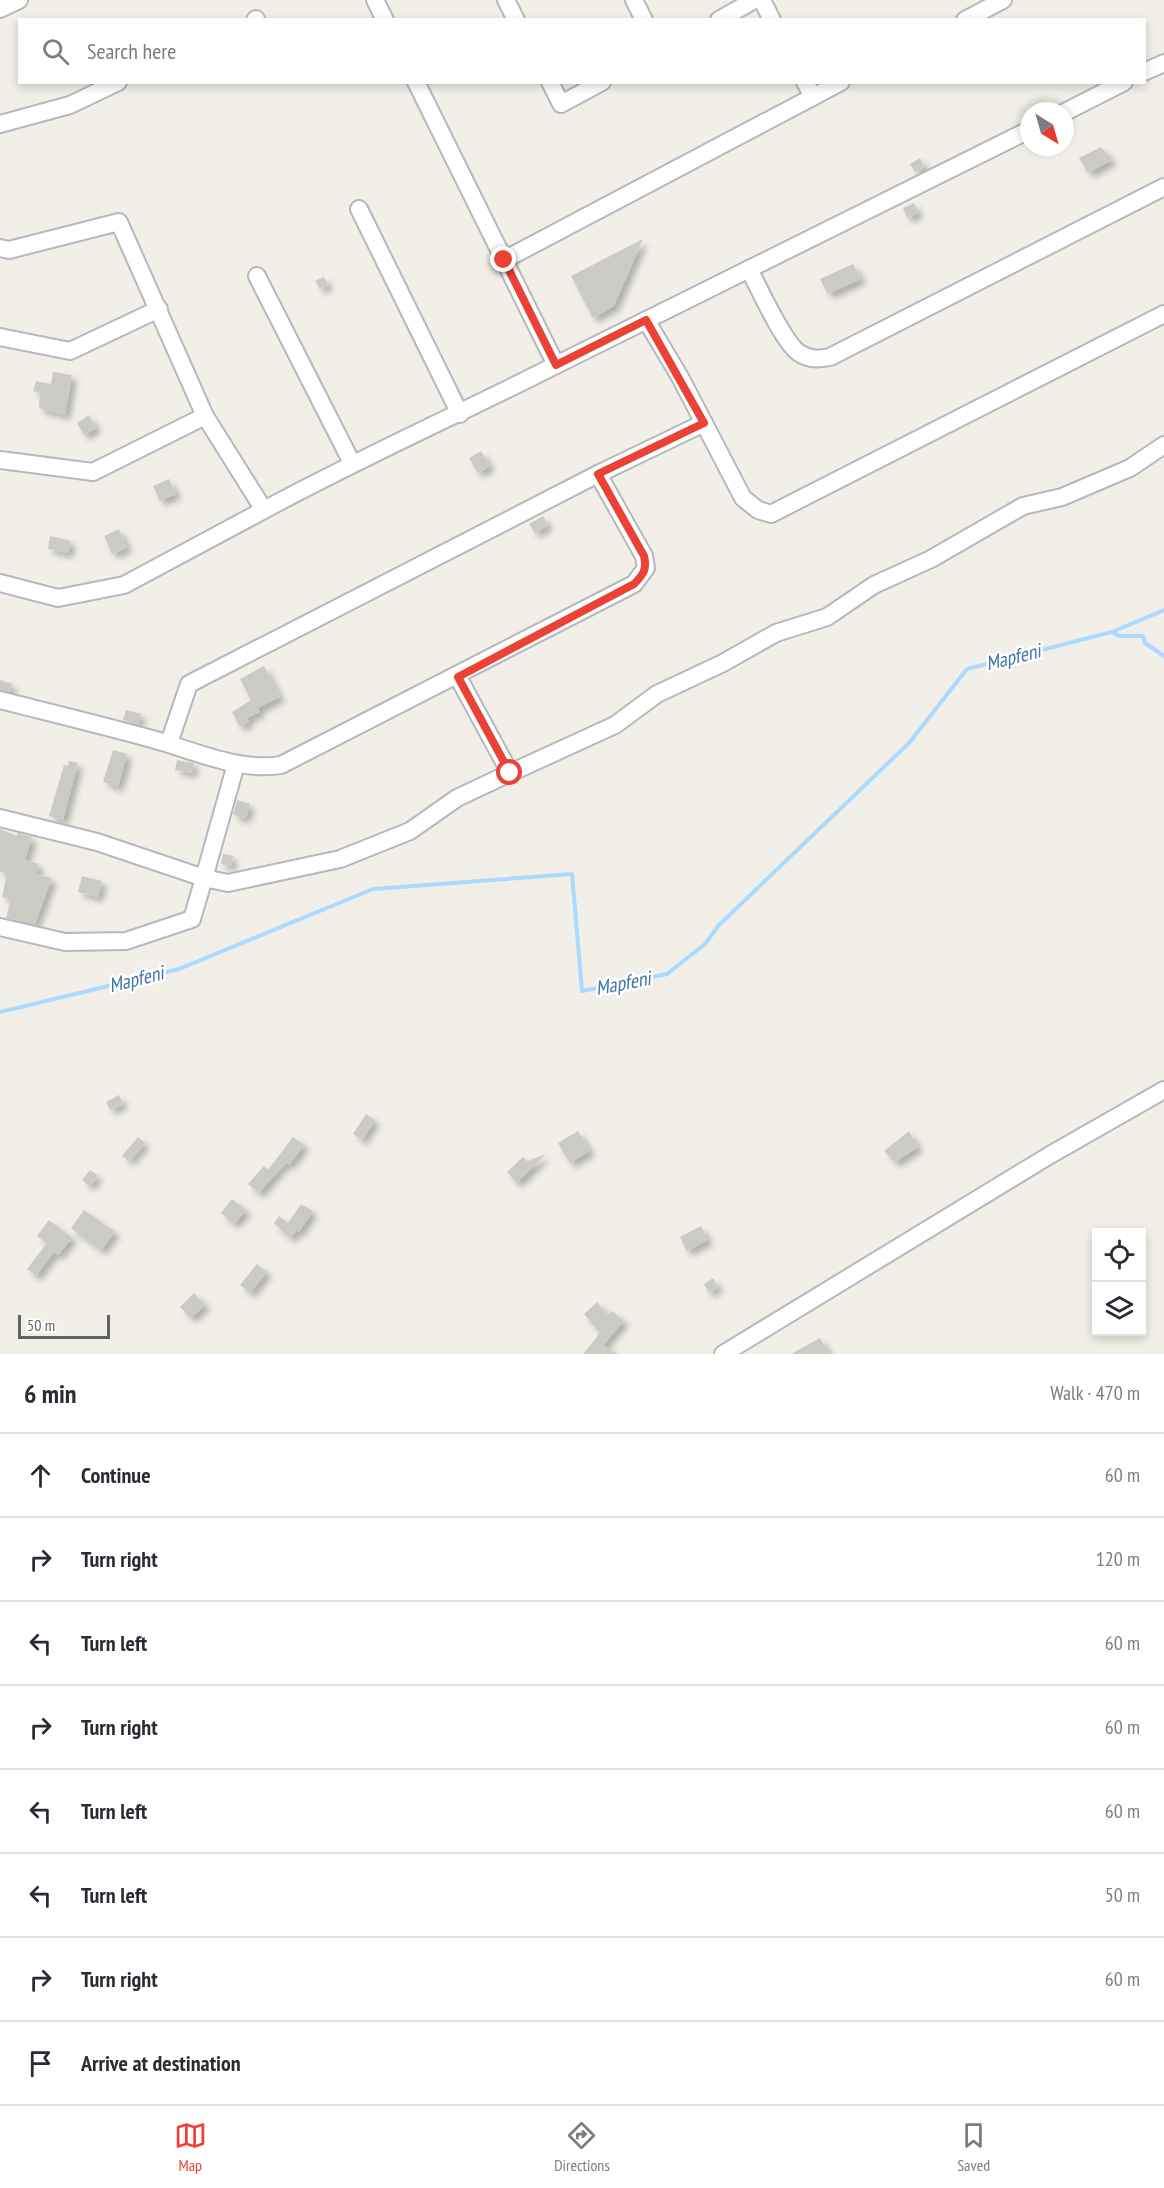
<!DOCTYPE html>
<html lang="en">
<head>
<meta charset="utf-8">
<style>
  body { margin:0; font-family:"PT Sans Narrow",sans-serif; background:#f2f2f3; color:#2b2b33 }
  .controls { position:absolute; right:18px; bottom:18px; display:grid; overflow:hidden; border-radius:0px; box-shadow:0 3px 9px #0003 }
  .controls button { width:54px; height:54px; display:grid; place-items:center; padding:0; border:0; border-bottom:2px solid #e1e1e2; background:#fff; color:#2b2b33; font:30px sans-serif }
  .compass { position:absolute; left:1020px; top:102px; width:54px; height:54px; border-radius:50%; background:#fff; box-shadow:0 3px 9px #0003; rotate:143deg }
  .scale { position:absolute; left:18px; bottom:15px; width:92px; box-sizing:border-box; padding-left:6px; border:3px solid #5f6368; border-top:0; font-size:16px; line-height:21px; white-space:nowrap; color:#5f6368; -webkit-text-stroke:4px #fff; paint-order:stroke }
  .stop { position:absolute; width:18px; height:18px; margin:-14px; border:4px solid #ea4335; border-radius:50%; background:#fff }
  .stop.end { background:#ea4335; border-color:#fff; box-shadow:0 2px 6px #0008 }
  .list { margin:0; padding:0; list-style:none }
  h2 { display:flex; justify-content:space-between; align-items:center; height:78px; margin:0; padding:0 24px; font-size:26px }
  h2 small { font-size:20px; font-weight:400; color:#7c7c81 }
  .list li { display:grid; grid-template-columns:39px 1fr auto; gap:18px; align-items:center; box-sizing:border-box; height:84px; padding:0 24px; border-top:2px solid #e1e1e2 }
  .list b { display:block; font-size:22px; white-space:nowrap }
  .list em { font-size:20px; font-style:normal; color:#7c7c81 }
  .icon { flex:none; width:33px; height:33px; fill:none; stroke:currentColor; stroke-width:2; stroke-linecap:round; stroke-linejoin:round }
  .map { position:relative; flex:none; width:1164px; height:1354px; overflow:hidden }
  .search { position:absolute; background:#fff; box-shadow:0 3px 9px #0003; left:18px; right:18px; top:18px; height:66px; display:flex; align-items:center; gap:15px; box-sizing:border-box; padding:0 21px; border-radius:0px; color:#7c7c81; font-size:22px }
  .sheet { height:750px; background:#fff }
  nav { display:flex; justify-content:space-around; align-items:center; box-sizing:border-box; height:84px; border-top:2px solid #e1e1e2; background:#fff; font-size:16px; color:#7c7c81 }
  nav a { display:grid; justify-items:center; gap:3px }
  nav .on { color:#ea4335 }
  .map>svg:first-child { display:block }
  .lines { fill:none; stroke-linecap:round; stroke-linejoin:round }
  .stream { stroke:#aadaff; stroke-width:4 }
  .building { fill:#cccac5; filter:url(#shadow) }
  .minor-casing { stroke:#b5b8bc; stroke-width:20 }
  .minor { stroke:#fff; stroke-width:16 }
  .route { stroke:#ea4335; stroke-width:8 }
  .labels { text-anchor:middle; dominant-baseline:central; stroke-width:5; stroke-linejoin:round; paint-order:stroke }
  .water-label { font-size:20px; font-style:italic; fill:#4174aa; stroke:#fff }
</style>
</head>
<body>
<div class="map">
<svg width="1164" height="1354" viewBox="0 0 1164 1354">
  <defs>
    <filter id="shadow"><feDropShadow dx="5" dy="5" stdDeviation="3" flood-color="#0004"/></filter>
  </defs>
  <rect width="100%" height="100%" fill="#f1efe8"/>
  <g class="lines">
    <g class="stream">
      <path d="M1112,632L1119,636H1143L1145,643L1164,656"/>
      <path d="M0,1012L179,969L373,889L572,874L582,991L667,974L705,944L718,926L909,743L967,669L1112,632L1164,610"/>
    </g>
  </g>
  <g class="building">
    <path d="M1101,147L1112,160L1088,173L1079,158Z"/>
    <path d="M920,158L925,167L915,172L910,164Z"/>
    <path d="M914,203L918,213L907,218L903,208Z"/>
    <path d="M643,239L614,306L593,318L571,276Z"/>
    <path d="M853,264L861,279L828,294L820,279Z"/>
    <path d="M324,277L328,285L320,289L315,281Z"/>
    <path d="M53,372L72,375L65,415L39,408L40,393L33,391L36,381L51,384Z"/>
    <path d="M89,415L96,428L84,435L77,423Z"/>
    <path d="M481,451L490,466L478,473L469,458Z"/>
    <path d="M169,479L176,494L160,501L153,486Z"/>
    <path d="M543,516L548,525L535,533L529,524Z"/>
    <path d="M119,529L127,548L112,554L104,536Z"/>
    <path d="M50,536L71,541L68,553L48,549Z"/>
    <path d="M264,666L280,697L258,708L260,712L247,718L249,722L240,727L232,712L251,700L240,679Z"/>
    <path d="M0,680L12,684L10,692L0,690Z"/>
    <path d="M126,710L141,714L138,724L123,720Z"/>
    <path d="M113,750L127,754L118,787L103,782Z"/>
    <path d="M177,760L194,763L192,773L175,770Z"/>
    <path d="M69,761L78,763L63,820L49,816L64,765L68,766Z"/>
    <path d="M237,800L250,804L246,818L233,815Z"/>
    <path d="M0,829L17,836L18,833L32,837L25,860L39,864L36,874L52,878L35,924L6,918L11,899L2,897L7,873L0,872Z"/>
    <path d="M223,854L233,856L231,866L221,864Z"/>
    <path d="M82,876L102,881L98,897L78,892Z"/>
    <path d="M119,1095L123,1104L110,1110L106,1102Z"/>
    <path d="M366,1114L375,1120L362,1140L353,1134Z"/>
    <path d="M578,1131L590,1151L570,1163L558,1143Z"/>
    <path d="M909,1131L918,1147L895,1162L884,1151Z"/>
    <path d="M138,1137L145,1143L129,1161L122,1156Z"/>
    <path d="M293,1137L304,1145L289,1165L286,1162L259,1193L248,1184L264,1166L268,1170Z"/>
    <path d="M546,1154L517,1183L507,1172L523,1157L527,1161Z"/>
    <path d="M90,1170L98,1176L89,1186L82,1180Z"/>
    <path d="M232,1199L246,1210L234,1224L221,1213Z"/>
    <path d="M301,1204L313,1211L299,1232L297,1230L290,1238L274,1223L279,1216L288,1223Z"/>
    <path d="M84,1210L115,1232L101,1250L71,1228Z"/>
    <path d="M49,1220L72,1238L58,1255L54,1252L36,1276L27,1269L47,1243L37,1236Z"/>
    <path d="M701,1226L708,1240L687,1251L680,1237Z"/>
    <path d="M257,1264L267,1272L250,1293L240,1285Z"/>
    <path d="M713,1278L718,1287L709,1293L704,1284Z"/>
    <path d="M194,1293L205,1305L191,1318L180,1307Z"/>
    <path d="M597,1302L608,1315L612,1311L624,1321L603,1345L617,1354H583L600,1333L584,1314Z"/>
    <path d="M820,1338L829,1354H791Z"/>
  </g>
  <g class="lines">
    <defs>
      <g id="minor">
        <path d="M375,0L385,20"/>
        <path d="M506,0L516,20"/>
        <path d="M634,0L644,20"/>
        <path d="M762,0L772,20"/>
        <path d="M0,9L19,0"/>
        <path d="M255,20L256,19"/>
        <path d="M719,20L754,0"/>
        <path d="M965,20L1003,0"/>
        <path d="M1144,72L1164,63"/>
        <path d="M416,82L556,365L1029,130"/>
        <path d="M550,82L561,104L602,82"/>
        <path d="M805,82L813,97"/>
        <path d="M1065,112L1124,82"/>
        <path d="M0,124L70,105L118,82"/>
        <path d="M359,209L460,414"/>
        <path d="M0,248L9,250L119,222L205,416L264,510C360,458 459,414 556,365"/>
        <path d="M504,260L841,82"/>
        <path d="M749,269C759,288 783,342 799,353C810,360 819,359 830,357L1164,187"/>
        <path d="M257,276L352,463"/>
        <path d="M646,320L680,377L743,498L758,510L771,514L1164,314"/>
        <path d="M0,337L70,351L159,309"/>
        <path d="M0,460L93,472L205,416"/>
        <path d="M0,583L58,598L124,585L264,510"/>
        <path d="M0,700C51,713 101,725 152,739C193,750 238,772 281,765L634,584L646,568L644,556L598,474"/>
        <path d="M169,743L189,684L598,474L704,423"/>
        <path d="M510,773L615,725L657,694L723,663L776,633L827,617L874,585L931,559L1023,506L1062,497L1130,468L1164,445"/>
        <path d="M0,818L97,842L204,878L236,764"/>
        <path d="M0,927L65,942L126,941L192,919L204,878L228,883L340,859L410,831L457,798L510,773L458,677"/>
        <path d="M723,1354L1050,1155L1164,1090"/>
      </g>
    </defs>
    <use href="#minor" class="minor-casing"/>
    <use href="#minor" class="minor"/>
  </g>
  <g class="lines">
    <path class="route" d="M504,260L556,365L646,320L704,423L598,474L644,556C647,569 644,574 634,584L458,677L510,773"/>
  </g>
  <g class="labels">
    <g class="water-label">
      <text transform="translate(1013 657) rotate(-14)">Mapfeni</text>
      <text transform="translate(136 979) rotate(-14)">Mapfeni</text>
      <text transform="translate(623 983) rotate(-11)">Mapfeni</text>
    </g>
  </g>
</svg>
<div class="controls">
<button><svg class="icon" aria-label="locate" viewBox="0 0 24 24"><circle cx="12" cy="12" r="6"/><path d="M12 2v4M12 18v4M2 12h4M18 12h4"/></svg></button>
<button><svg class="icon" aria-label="layers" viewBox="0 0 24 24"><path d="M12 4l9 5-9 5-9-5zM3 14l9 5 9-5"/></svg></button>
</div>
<svg class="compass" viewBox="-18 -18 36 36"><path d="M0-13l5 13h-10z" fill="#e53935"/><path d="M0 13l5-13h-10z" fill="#7c7c81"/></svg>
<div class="scale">50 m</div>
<div class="stop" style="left:510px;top:773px"></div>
<div class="stop end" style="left:504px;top:260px"></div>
<div class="search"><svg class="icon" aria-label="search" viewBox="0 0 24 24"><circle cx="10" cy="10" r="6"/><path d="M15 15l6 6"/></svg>Search here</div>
</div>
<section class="sheet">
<h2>6 min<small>Walk · 470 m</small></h2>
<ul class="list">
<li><svg class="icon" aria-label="ahead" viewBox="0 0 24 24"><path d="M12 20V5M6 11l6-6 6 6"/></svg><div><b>Continue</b></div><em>60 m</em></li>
<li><svg class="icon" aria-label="right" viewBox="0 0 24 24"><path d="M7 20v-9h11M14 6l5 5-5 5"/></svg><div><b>Turn right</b></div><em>120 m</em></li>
<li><svg class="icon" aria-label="left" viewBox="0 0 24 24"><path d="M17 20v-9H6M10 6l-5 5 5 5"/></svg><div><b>Turn left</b></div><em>60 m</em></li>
<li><svg class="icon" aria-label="right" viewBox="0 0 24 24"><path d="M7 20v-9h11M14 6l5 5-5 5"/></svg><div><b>Turn right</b></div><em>60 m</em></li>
<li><svg class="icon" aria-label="left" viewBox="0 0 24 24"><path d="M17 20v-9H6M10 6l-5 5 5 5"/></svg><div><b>Turn left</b></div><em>60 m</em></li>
<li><svg class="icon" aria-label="left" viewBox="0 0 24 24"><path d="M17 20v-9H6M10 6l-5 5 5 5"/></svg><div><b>Turn left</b></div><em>50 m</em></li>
<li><svg class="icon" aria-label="right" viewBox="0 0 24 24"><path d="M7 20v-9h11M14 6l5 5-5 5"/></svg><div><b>Turn right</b></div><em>60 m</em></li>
<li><svg class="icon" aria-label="arrive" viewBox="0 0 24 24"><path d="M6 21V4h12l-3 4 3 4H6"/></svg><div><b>Arrive at destination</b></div></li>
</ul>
</section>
<nav>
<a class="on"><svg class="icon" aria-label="map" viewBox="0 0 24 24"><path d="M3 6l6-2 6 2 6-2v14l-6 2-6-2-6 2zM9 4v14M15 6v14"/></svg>Map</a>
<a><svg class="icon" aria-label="directions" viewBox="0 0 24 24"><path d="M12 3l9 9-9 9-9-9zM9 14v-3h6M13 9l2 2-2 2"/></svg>Directions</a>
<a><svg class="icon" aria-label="saved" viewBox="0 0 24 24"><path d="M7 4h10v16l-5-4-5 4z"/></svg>Saved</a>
</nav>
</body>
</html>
